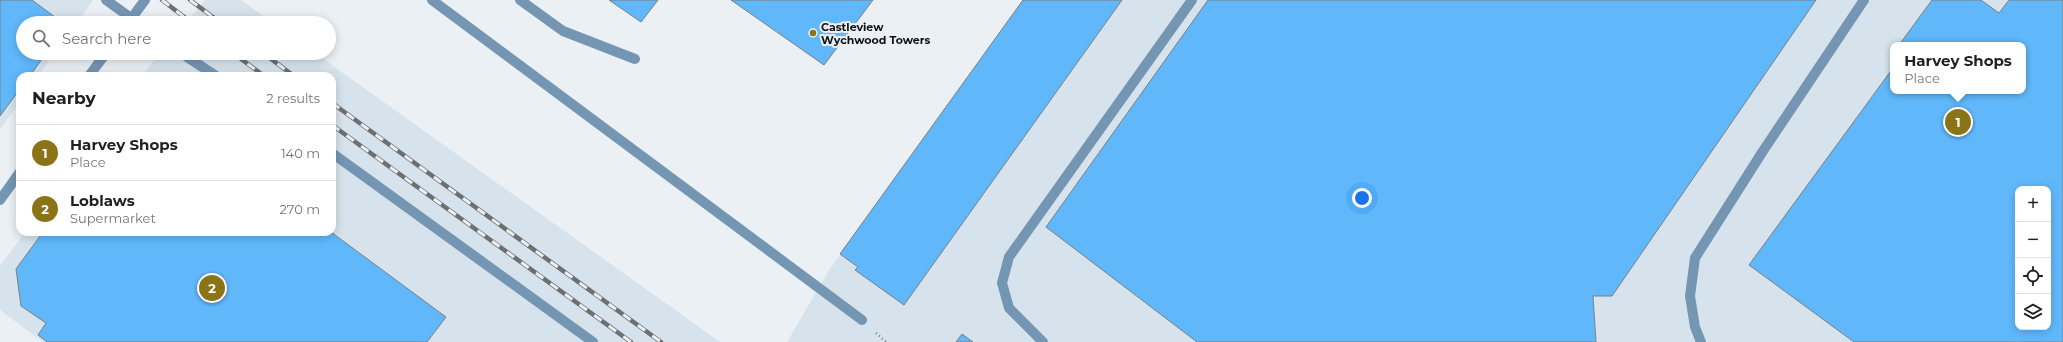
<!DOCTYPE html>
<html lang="en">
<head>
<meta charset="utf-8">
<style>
  body { margin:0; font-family:Montserrat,sans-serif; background:#f2f2f2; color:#202124 }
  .controls { position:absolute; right:12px; bottom:12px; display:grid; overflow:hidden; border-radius:8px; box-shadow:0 2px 10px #0003 }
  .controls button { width:36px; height:36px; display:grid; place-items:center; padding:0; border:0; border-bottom:1px solid #e0e0e0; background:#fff; color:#202124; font:20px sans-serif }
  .you { position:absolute; left:1362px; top:198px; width:14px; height:14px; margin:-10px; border:3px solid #fff; border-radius:50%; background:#1a73e8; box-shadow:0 0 0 6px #1a73e833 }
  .badge { display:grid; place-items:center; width:26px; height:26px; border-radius:50%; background:#8b7418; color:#fff; font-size:13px; font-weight:700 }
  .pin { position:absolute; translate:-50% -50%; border:2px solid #fff; box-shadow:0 1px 4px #0006 }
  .popup { position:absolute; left:1890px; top:42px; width:136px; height:52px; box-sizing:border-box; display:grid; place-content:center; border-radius:8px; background:#fff; filter:drop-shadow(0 1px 3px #0005); font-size:13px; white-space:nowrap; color:#757577 }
  .popup b { font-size:15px; color:#202124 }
  .popup::after { content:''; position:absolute; left:50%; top:100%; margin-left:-8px; border:8px solid transparent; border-top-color:#fff }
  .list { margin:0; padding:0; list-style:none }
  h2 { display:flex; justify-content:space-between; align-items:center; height:52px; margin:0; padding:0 16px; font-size:17px }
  h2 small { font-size:13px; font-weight:400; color:#757577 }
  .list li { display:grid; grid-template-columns:26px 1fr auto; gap:12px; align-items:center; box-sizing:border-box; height:56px; padding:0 16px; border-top:1px solid #e0e0e0 }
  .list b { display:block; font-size:15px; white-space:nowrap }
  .list p { margin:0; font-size:13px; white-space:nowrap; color:#757577 }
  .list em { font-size:13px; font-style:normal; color:#757577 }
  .icon { flex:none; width:22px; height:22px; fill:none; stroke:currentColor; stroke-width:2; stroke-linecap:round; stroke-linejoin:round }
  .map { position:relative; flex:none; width:2063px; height:342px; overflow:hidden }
  .search { position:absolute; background:#fff; box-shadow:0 2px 10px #0003; left:16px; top:16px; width:320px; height:44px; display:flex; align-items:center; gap:10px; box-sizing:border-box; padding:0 14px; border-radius:22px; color:#757577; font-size:15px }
  .panel { position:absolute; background:#fff; box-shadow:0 2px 10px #0003; left:16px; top:72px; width:320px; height:164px; border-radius:12px }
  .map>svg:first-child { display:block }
  .built { fill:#d7e3ec; fill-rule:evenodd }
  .building { fill:#60b8fb; stroke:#7b7f83; fill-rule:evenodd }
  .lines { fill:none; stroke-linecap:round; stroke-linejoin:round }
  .path { stroke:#7a7d80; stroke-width:2.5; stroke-dasharray:1 3; stroke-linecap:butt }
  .minor { stroke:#7496b3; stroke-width:10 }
  .rail-casing { stroke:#6d7073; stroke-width:4.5 }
  .rail { stroke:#ebf0f4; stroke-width:3; stroke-dasharray:9; stroke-linecap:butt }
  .minor-bridge { stroke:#7496b3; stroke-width:10 }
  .poi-dot { fill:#8b7418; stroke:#ebf0f4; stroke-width:1.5 }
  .labels { text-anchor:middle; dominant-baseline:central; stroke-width:4; stroke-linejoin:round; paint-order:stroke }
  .poi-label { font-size:11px; font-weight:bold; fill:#101113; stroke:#ebf0f4; text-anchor:start }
</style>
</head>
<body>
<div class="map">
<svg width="2063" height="342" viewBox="0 0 2063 342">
  <rect width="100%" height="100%" fill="#ebf0f4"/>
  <g class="built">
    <path d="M0,0H93L77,23H23V53H55L38,76H20V102L0,129Z"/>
    <path d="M205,0H241L273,23H185Z"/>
    <path d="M1023,0H2063V342H787L829,270ZM1893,45H2023V91H1893ZM2018,189H2048V327H2018Z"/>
    <path d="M160,53H315L720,342H43L0,310V266L25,232H332V76H142Z"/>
  </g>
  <g class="building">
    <path d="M0,0H32L63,23H23V53H46L30,76H20V89L0,116Z"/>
    <path d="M609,0H658L641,22Z"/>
    <path d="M731,0H873L824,65Z"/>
    <path d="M1023,0H1122L904,305L855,270L858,267L840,254Z"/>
    <path d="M1208,0H1816L1612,296H1593L1596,342H1197L1046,227Z"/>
    <path d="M1932,0H1981L1999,13L2009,0H2063V342H1854L1749,265L1893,68V91H2023V45H1899ZM2018,189H2048V327H2018Z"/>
    <path d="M43,232H331L446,317L427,342H47L38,335L46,323L21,306L16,269Z"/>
    <path d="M962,334L973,342H956Z"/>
  </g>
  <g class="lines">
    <path class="path" d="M876,333L886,342"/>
    <g class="minor">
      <path d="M432,0L862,320"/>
      <path d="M520,0L563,31L635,59"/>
      <path d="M128,23L145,0"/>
      <path d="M181,53L216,76"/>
      <path d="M89,76L106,53"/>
      <path d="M332,153L593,342"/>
      <path d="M0,200L20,172"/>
      <path d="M1043,342L1009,308L1002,283L1009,257L1192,0"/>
      <path d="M1701,342L1695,327L1690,296L1695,258L1763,151L1864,0"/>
    </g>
    <defs>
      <g id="rail">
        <path d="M162,0L192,23"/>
        <path d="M190,0L221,23"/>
        <path d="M233,53L264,76"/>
        <path d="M263,53L294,76"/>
        <path d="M332,103L661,342"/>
        <path d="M332,125L631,342"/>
      </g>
    </defs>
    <use href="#rail" class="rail-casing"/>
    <use href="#rail" class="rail"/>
    <path class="minor-bridge" d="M106,0L138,23"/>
  </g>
  <circle class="poi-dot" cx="813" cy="33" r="4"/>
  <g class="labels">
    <g class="poi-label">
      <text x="821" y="27">Castleview<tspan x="821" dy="13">Wychwood Towers</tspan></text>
    </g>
  </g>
</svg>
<div class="controls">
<button>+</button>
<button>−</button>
<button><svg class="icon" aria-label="locate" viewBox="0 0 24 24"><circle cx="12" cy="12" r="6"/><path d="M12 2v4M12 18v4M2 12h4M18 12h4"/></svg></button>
<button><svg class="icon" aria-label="layers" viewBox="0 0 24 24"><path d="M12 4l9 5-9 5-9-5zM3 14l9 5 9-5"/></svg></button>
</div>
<div class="you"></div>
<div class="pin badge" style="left:1958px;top:122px">1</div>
<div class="popup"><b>Harvey Shops</b>Place</div>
<div class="pin badge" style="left:212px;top:288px">2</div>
<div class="search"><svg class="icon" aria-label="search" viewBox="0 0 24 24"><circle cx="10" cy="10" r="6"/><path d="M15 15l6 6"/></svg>Search here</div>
<section class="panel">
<h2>Nearby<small>2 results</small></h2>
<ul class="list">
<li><span class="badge">1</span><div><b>Harvey Shops</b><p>Place</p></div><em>140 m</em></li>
<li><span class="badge">2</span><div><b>Loblaws</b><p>Supermarket</p></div><em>270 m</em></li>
</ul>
</section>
</div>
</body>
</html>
